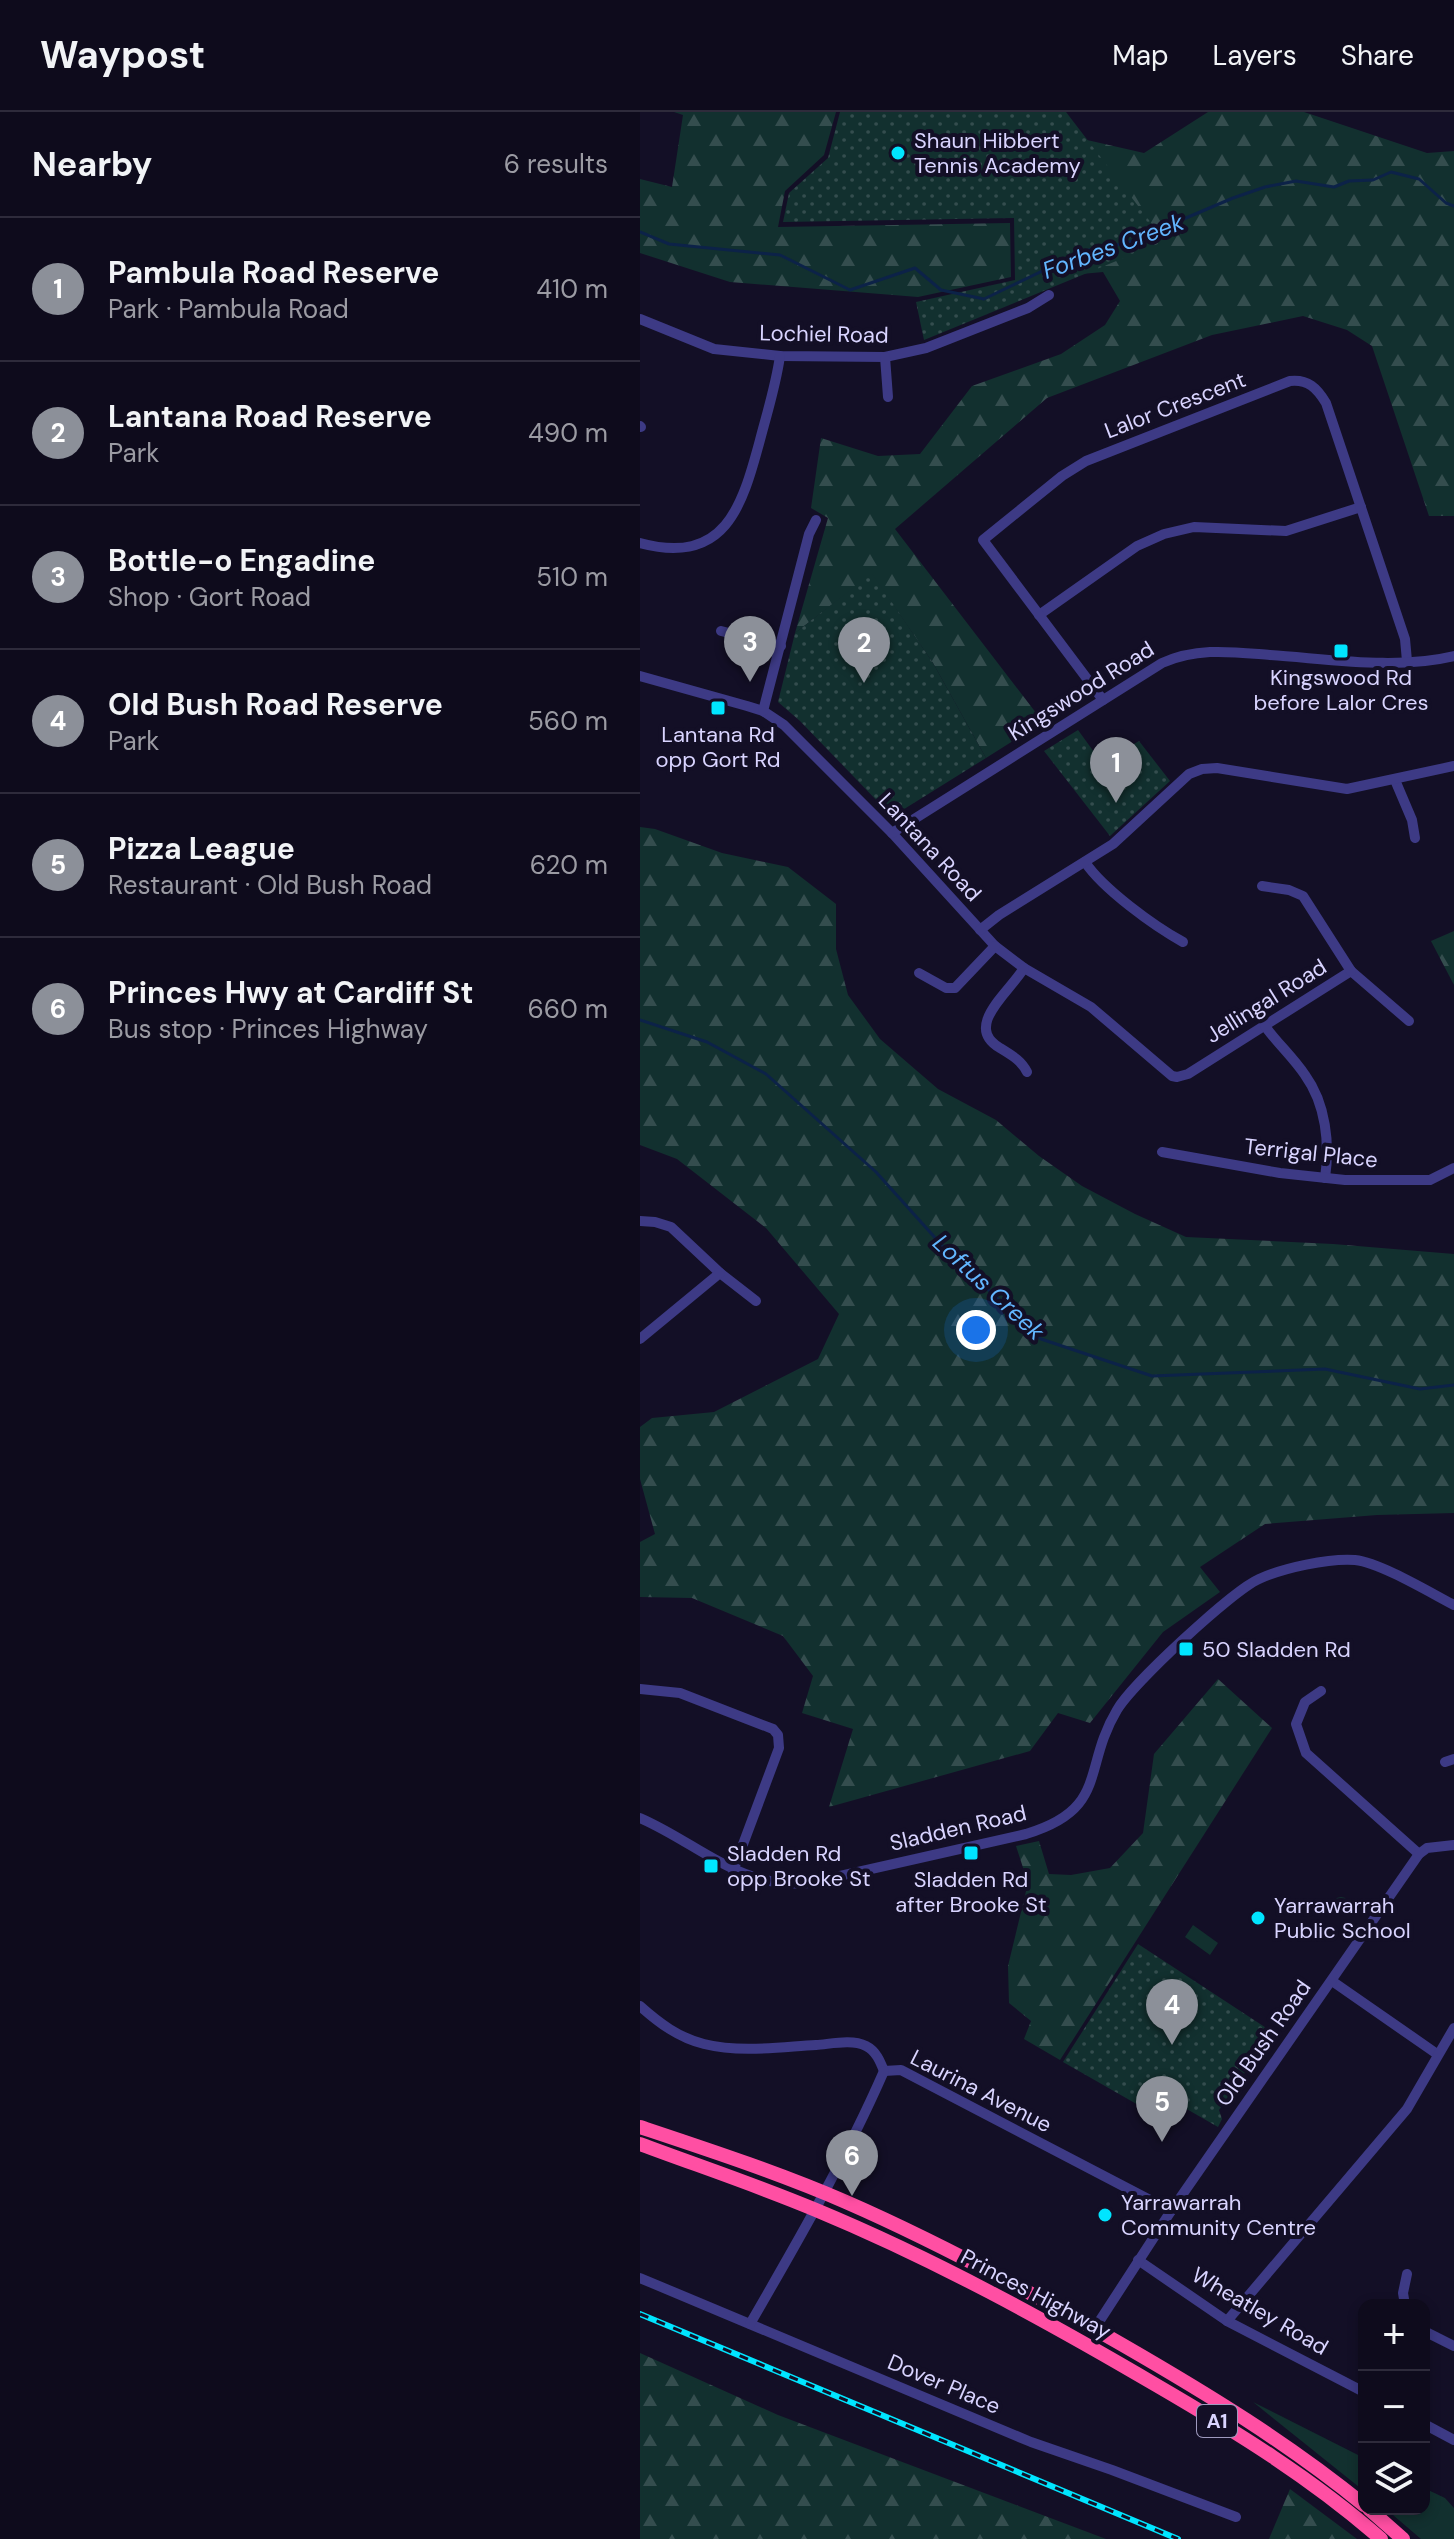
<!DOCTYPE html>
<html lang="en">
<head>
<meta charset="utf-8">
<style>
  body { margin:0; font-family:"DM Sans",sans-serif; background:#171425; color:#f1f3f6 }
  .controls { position:absolute; right:24px; bottom:24px; display:grid; overflow:hidden; border-radius:16px; box-shadow:0 4px 12px #0003 }
  .controls button { width:72px; height:72px; display:grid; place-items:center; padding:0; border:0; border-bottom:2px solid #2e2b3b; background:#0e0b1c; color:#f1f3f6; font:40px sans-serif }
  .you { position:absolute; left:336px; top:1218px; width:28px; height:28px; margin:-20px; border:6px solid #fff; border-radius:50%; background:#1a73e8; box-shadow:0 0 0 12px #1a73e833 }
  .badge { display:grid; place-items:center; width:52px; height:52px; border-radius:50%; background:#8c9099; color:#fff; font-size:26px; font-weight:700 }
  .pin { position:absolute; translate:-50% -66px; filter:drop-shadow(0 2px 4px #0008) }
  .pin::after { content:''; position:absolute; top:42px; width:28px; height:24px; background:inherit; clip-path:polygon(0 0,100% 0,50% 100%) }
  .list { margin:0; padding:0; list-style:none }
  h2 { display:flex; justify-content:space-between; align-items:center; height:104px; margin:0; padding:0 32px; font-size:34px }
  h2 small { font-size:26px; font-weight:400; color:#9b9ba3 }
  .list li { display:grid; grid-template-columns:52px 1fr auto; gap:24px; align-items:center; box-sizing:border-box; height:144px; padding:0 32px; border-top:2px solid #2e2b3b }
  .list b { display:block; font-size:30px; white-space:nowrap }
  .list p { margin:0; font-size:26px; white-space:nowrap; color:#9b9ba3 }
  .list em { font-size:26px; font-style:normal; color:#9b9ba3 }
  .icon { flex:none; width:44px; height:44px; fill:none; stroke:currentColor; stroke-width:2; stroke-linecap:round; stroke-linejoin:round }
  .map { position:relative; flex:none; width:814px; height:2427px; overflow:hidden }
  header { display:flex; align-items:center; gap:48px; box-sizing:border-box; height:112px; padding:0 40px; background:#0e0b1c; border-bottom:2px solid #2e2b3b }
  header strong { font-size:38px }
  nav { display:flex; gap:44px; margin-inline-start:auto; font-size:28px }
  main { display:flex }
  aside { flex:1; background:#0e0b1c }
  .map>svg:first-child { display:block }
  .grass { fill:#12302f }
  .forest { fill:url(#forest-firs) }
  .park { fill:url(#park-dots) }
  .lines { fill:none; stroke-linecap:round; stroke-linejoin:round }
  .stream { stroke:#0c2248; stroke-width:3 }
  .minor { stroke:#3d3a85; stroke-width:10 }
  .highway { stroke:#ff4fa3; stroke-width:14 }
  .rail-casing { stroke:#00e5ff; stroke-width:6 }
  .rail { stroke:#130f26; stroke-width:3; stroke-dasharray:9; stroke-linecap:butt }
  .poi-dot { fill:#00e5ff; stroke:#130f26; stroke-width:3 }
  .labels { text-anchor:middle; dominant-baseline:central; stroke-width:8; stroke-linejoin:round; paint-order:stroke }
  .shield { fill:#130f26; stroke:#9e99be; stroke-width:2 }
  .shield-label { font-size:20px; font-weight:bold; fill:#d9d4ff }
  .poi-label { font-size:22px; fill:#d9d4ff; stroke:#130f26; text-anchor:start }
  .street-label { font-size:22px; fill:#d9d4ff; stroke:#130f26 }
  .water-label { font-size:24px; font-style:italic; fill:#62b6ff; stroke:#130f26 }
</style>
</head>
<body>
<header>
<strong>Waypost</strong>
<nav><a>Map</a><a>Layers</a><a>Share</a></nav>
</header>
<main>
<aside>
<h2>Nearby<small>6 results</small></h2>
<ul class="list">
<li><span class="badge">1</span><div><b>Pambula Road Reserve</b><p>Park · Pambula Road</p></div><em>410 m</em></li>
<li><span class="badge">2</span><div><b>Lantana Road Reserve</b><p>Park</p></div><em>490 m</em></li>
<li><span class="badge">3</span><div><b>Bottle-o Engadine</b><p>Shop · Gort Road</p></div><em>510 m</em></li>
<li><span class="badge">4</span><div><b>Old Bush Road Reserve</b><p>Park</p></div><em>560 m</em></li>
<li><span class="badge">5</span><div><b>Pizza League</b><p>Restaurant · Old Bush Road</p></div><em>620 m</em></li>
<li><span class="badge">6</span><div><b>Princes Hwy at Cardiff St</b><p>Bus stop · Princes Highway</p></div><em>660 m</em></li>
</ul>
</aside>
<div class="map">
<svg width="814" height="2427" viewBox="0 0 814 2427">
  <defs>
    <pattern id="forest-firs" width="22" height="20" patternUnits="userSpaceOnUse" patternTransform="scale(2)"><rect width="22" height="20" fill="#12302f"/><path d="M5 1l3.5 6h-7zM16 11l3.5 6h-7z" fill="#344d4e"/></pattern>
    <pattern id="park-dots" width="8" height="8" patternUnits="userSpaceOnUse" patternTransform="scale(2)"><rect width="8" height="8" fill="#12302f"/><path d="M2 2h.1M6 6h.1" fill="none" stroke="#344d4e" stroke-width="1.8" stroke-linecap="round"/></pattern>
  </defs>
  <rect width="100%" height="100%" fill="#130f26"/>
  <g class="grass">
    <path d="M553,1813L578,1831L570,1843L545,1825Z"/>
    <path d="M613,2290L724,2346V2379Z"/>
    <path d="M784,2376L805,2386L814,2396V2427H781L746,2397H784Z"/>
  </g>
  <g class="forest">
    <path d="M34,0H196L184,43L145,79L138,115L370,111L371,165L278,185L90,170L0,141V67L32,75L43,3Z"/>
    <path d="M568,0H664L787,41L814,39V404H789L732,234L707,218L663,204L572,223L407,286L255,417L403,610L346,646L293,551L232,462L155,521L188,406L171,396L181,326L238,344L280,342L332,274L421,242L465,213L480,189L463,160L375,168L447,28L504,41Z"/>
    <path d="M0,715L15,717L82,741L148,755L196,792V837L208,883L240,927L298,977L356,1008L399,1044L442,1074L495,1102L546,1125L693,1132L814,1142V1401L737,1403L625,1412L560,1455L580,1480L523,1520L450,1611L418,1601L390,1639L189,1695L213,1617L162,1601L173,1564L143,1524L52,1486L0,1485V1430L15,1422L0,1367V1315L12,1306L74,1300L178,1247L199,1202L126,1116L37,1047L0,1033Z"/>
    <path d="M814,819V873L791,829Z"/>
    <path d="M578,1567L632,1616L420,1948L384,1927L391,1909L369,1891L368,1854L388,1771L376,1734L399,1729L409,1762L431,1763L470,1756L503,1721L514,1642Z"/>
    <path d="M0,2241L138,2303L466,2427H0Z"/>
    <path d="M650,2377L717,2427H629Z"/>
  </g>
  <g class="park">
    <path d="M200,0H426L525,129L284,228L276,190L375,168L374,106L143,110L149,81L188,46Z"/>
    <path d="M232,461L293,551L346,646L261,699L242,694L160,609L138,590L155,521Z"/>
    <path d="M438,618L462,651L499,629L530,669L470,724L404,639Z"/>
    <circle cx="701" cy="1794" r="9"/>
    <path d="M498,1832L637,1923L624,1943L613,1949L579,1998L582,2007L578,2015L510,1976L500,1994L423,1950Z"/>
  </g>
  <g class="lines">
    <g class="stream">
      <path d="M0,120L29,132L140,143L210,178L275,156L301,178L344,187L444,139L487,131L593,86L625,75L656,69L694,75L709,69L733,68L751,60L779,67L806,91L814,94"/>
      <path d="M0,908L67,930L126,962L236,1060L307,1139L401,1227L512,1264L685,1257L780,1277L814,1273"/>
    </g>
    <g class="minor">
      <path d="M0,207L74,237L140,244L245,245L286,236L388,196L409,183"/>
      <path d="M245,245L248,285"/>
      <path d="M0,314L1,315"/>
      <path d="M0,431C85,454 102,395 120,328C127,301 136,273 140,244"/>
      <path d="M399,503L497,434L524,422L554,415L646,419L721,395"/>
      <path d="M81,519L141,534"/>
      <path d="M0,564L107,594L123,599L144,613L252,721L355,834L384,856L451,895L532,964L537,965L548,962L711,859L769,909"/>
      <path d="M463,588L343,428L422,364L446,349L650,269C668,267 677,276 686,291L765,527L767,549"/>
      <path d="M123,599L169,422L176,408"/>
      <path d="M755,668L772,708L775,726"/>
      <path d="M252,721L522,551C558,535 592,540 630,543C690,547 756,558 814,544"/>
      <path d="M445,750C463,777 514,814 543,830"/>
      <path d="M622,774L649,778L663,784L711,859"/>
      <path d="M340,818L359,803L473,732L549,662L562,657L577,656L707,677L814,654"/>
      <path d="M384,856C369,881 323,914 360,936C371,943 381,948 387,960"/>
      <path d="M279,861L306,876H315L355,834"/>
      <path d="M625,914C637,931 653,945 665,963C686,992 690,1032 685,1066"/>
      <path d="M522,1040L640,1061L705,1068H790L814,1056"/>
      <path d="M0,1109L15,1110L31,1115L80,1161L116,1189"/>
      <path d="M0,1227L80,1161"/>
      <path d="M0,1577L40,1581L133,1617L138,1623L139,1636L93,1759"/>
      <path d="M681,1579L665,1590L656,1612L666,1641L779,1742"/>
      <path d="M805,1650L814,1647"/>
      <path d="M0,1706C60,1732 98,1777 169,1771L386,1722C469,1697 442,1656 477,1598C492,1572 592,1479 619,1467C643,1456 689,1446 715,1448C741,1451 789,1480 814,1493"/>
      <path d="M692,1869L797,1942"/>
      <path d="M0,1894C19,1911 39,1926 64,1932C100,1941 140,1935 176,1933C191,1932 212,1927 226,1934C236,1939 240,1949 244,1959L261,1958L531,2099"/>
      <path d="M498,2148L587,2209L724,2280"/>
      <path d="M0,2166L391,2330L472,2358L596,2405"/>
      <path d="M765,2193L763,2181L767,2162"/>
      <path d="M587,2209L767,1997L814,1916"/>
      <path d="M110,2212C158,2129 206,2046 244,1959"/>
      <path d="M455,2216L531,2099L779,1742L787,1736L814,1733"/>
      <path d="M784,2219L814,2234"/>
      <path d="M784,2312L814,2328"/>
    </g>
    <g class="highway">
      <path d="M0,2015C69,2038 139,2061 206,2090C300,2131 392,2181 481,2232C566,2281 648,2331 724,2393"/>
      <path d="M0,2032C59,2054 119,2074 176,2098C294,2147 407,2209 516,2273C595,2319 673,2367 741,2427"/>
      <path d="M729,2397L763,2427"/>
    </g>
    <defs>
      <path id="rail" d="M0,2202L538,2427"/>
    </defs>
    <use href="#rail" class="rail-casing"/>
    <use href="#rail" class="rail"/>
  </g>
  <g class="poi-dot">
    <circle cx="258" cy="41" r="8"/>
    <rect x="693" y="531" width="16" height="16" rx="4"/>
    <rect x="70" y="588" width="16" height="16" rx="4"/>
    <rect x="538" y="1529" width="16" height="16" rx="4"/>
    <rect x="323" y="1733" width="16" height="16" rx="4"/>
    <rect x="63" y="1746" width="16" height="16" rx="4"/>
    <circle cx="618" cy="1806" r="8"/>
    <circle cx="465" cy="2103" r="8"/>
  </g>
  <g class="labels">
    <rect class="shield" x="557" y="2293" width="40" height="32" rx="6"/>
    <g class="shield-label">
      <text x="577" y="2309">A1</text>
    </g>
    <g class="poi-label">
      <text x="274" y="28">Shaun Hibbert<tspan x="274" dy="25">Tennis Academy</tspan></text>
      <text x="701" y="565" text-anchor="middle">Kingswood Rd<tspan x="701" dy="25">before Lalor Cres</tspan></text>
      <text x="78" y="622" text-anchor="middle">Lantana Rd<tspan x="78" dy="25">opp Gort Rd</tspan></text>
      <text x="562" y="1537">50 Sladden Rd</text>
      <text x="87" y="1741">Sladden Rd<tspan x="87" dy="25">opp Brooke St</tspan></text>
      <text x="331" y="1767" text-anchor="middle">Sladden Rd<tspan x="331" dy="25">after Brooke St</tspan></text>
      <text x="634" y="1793">Yarrawarrah<tspan x="634" dy="25">Public School</tspan></text>
      <text x="481" y="2090">Yarrawarrah<tspan x="481" dy="25">Community Centre</tspan></text>
    </g>
    <g class="street-label">
      <text transform="translate(184 222) rotate(1)">Lochiel Road</text>
      <text transform="translate(535 293) rotate(-21)">Lalor Crescent</text>
      <text transform="translate(441 579) rotate(-32)">Kingswood Road</text>
      <text transform="translate(290 735) rotate(47)">Lantana Road</text>
      <text transform="translate(626 889) rotate(-32)">Jellingal Road</text>
      <text transform="translate(671 1041) rotate(6)">Terrigal Place</text>
      <text transform="translate(318 1716) rotate(-13)">Sladden Road</text>
      <text transform="translate(623 1931) rotate(-55)">Old Bush Road</text>
      <text transform="translate(341 1979) rotate(27)">Laurina Avenue</text>
      <text transform="translate(396 2182) rotate(28)">Princes Highway</text>
      <text transform="translate(620 2199) rotate(30)">Wheatley Road</text>
      <text transform="translate(304 2272) rotate(23)">Dover Place</text>
    </g>
    <g class="water-label">
      <text transform="translate(473 134) rotate(-20)">Forbes Creek</text>
      <text transform="translate(349 1175) rotate(43)">Loftus Creek</text>
    </g>
  </g>
</svg>
<div class="controls">
<button>+</button>
<button>−</button>
<button><svg class="icon" aria-label="layers" viewBox="0 0 24 24"><path d="M12 4l9 5-9 5-9-5zM3 14l9 5 9-5"/></svg></button>
</div>
<div class="you"></div>
<div class="pin badge" style="left:476px;top:691px">1</div>
<div class="pin badge" style="left:224px;top:571px">2</div>
<div class="pin badge" style="left:110px;top:570px">3</div>
<div class="pin badge" style="left:532px;top:1933px">4</div>
<div class="pin badge" style="left:522px;top:2030px">5</div>
<div class="pin badge" style="left:212px;top:2084px">6</div>
</div>
</main>
</body>
</html>
